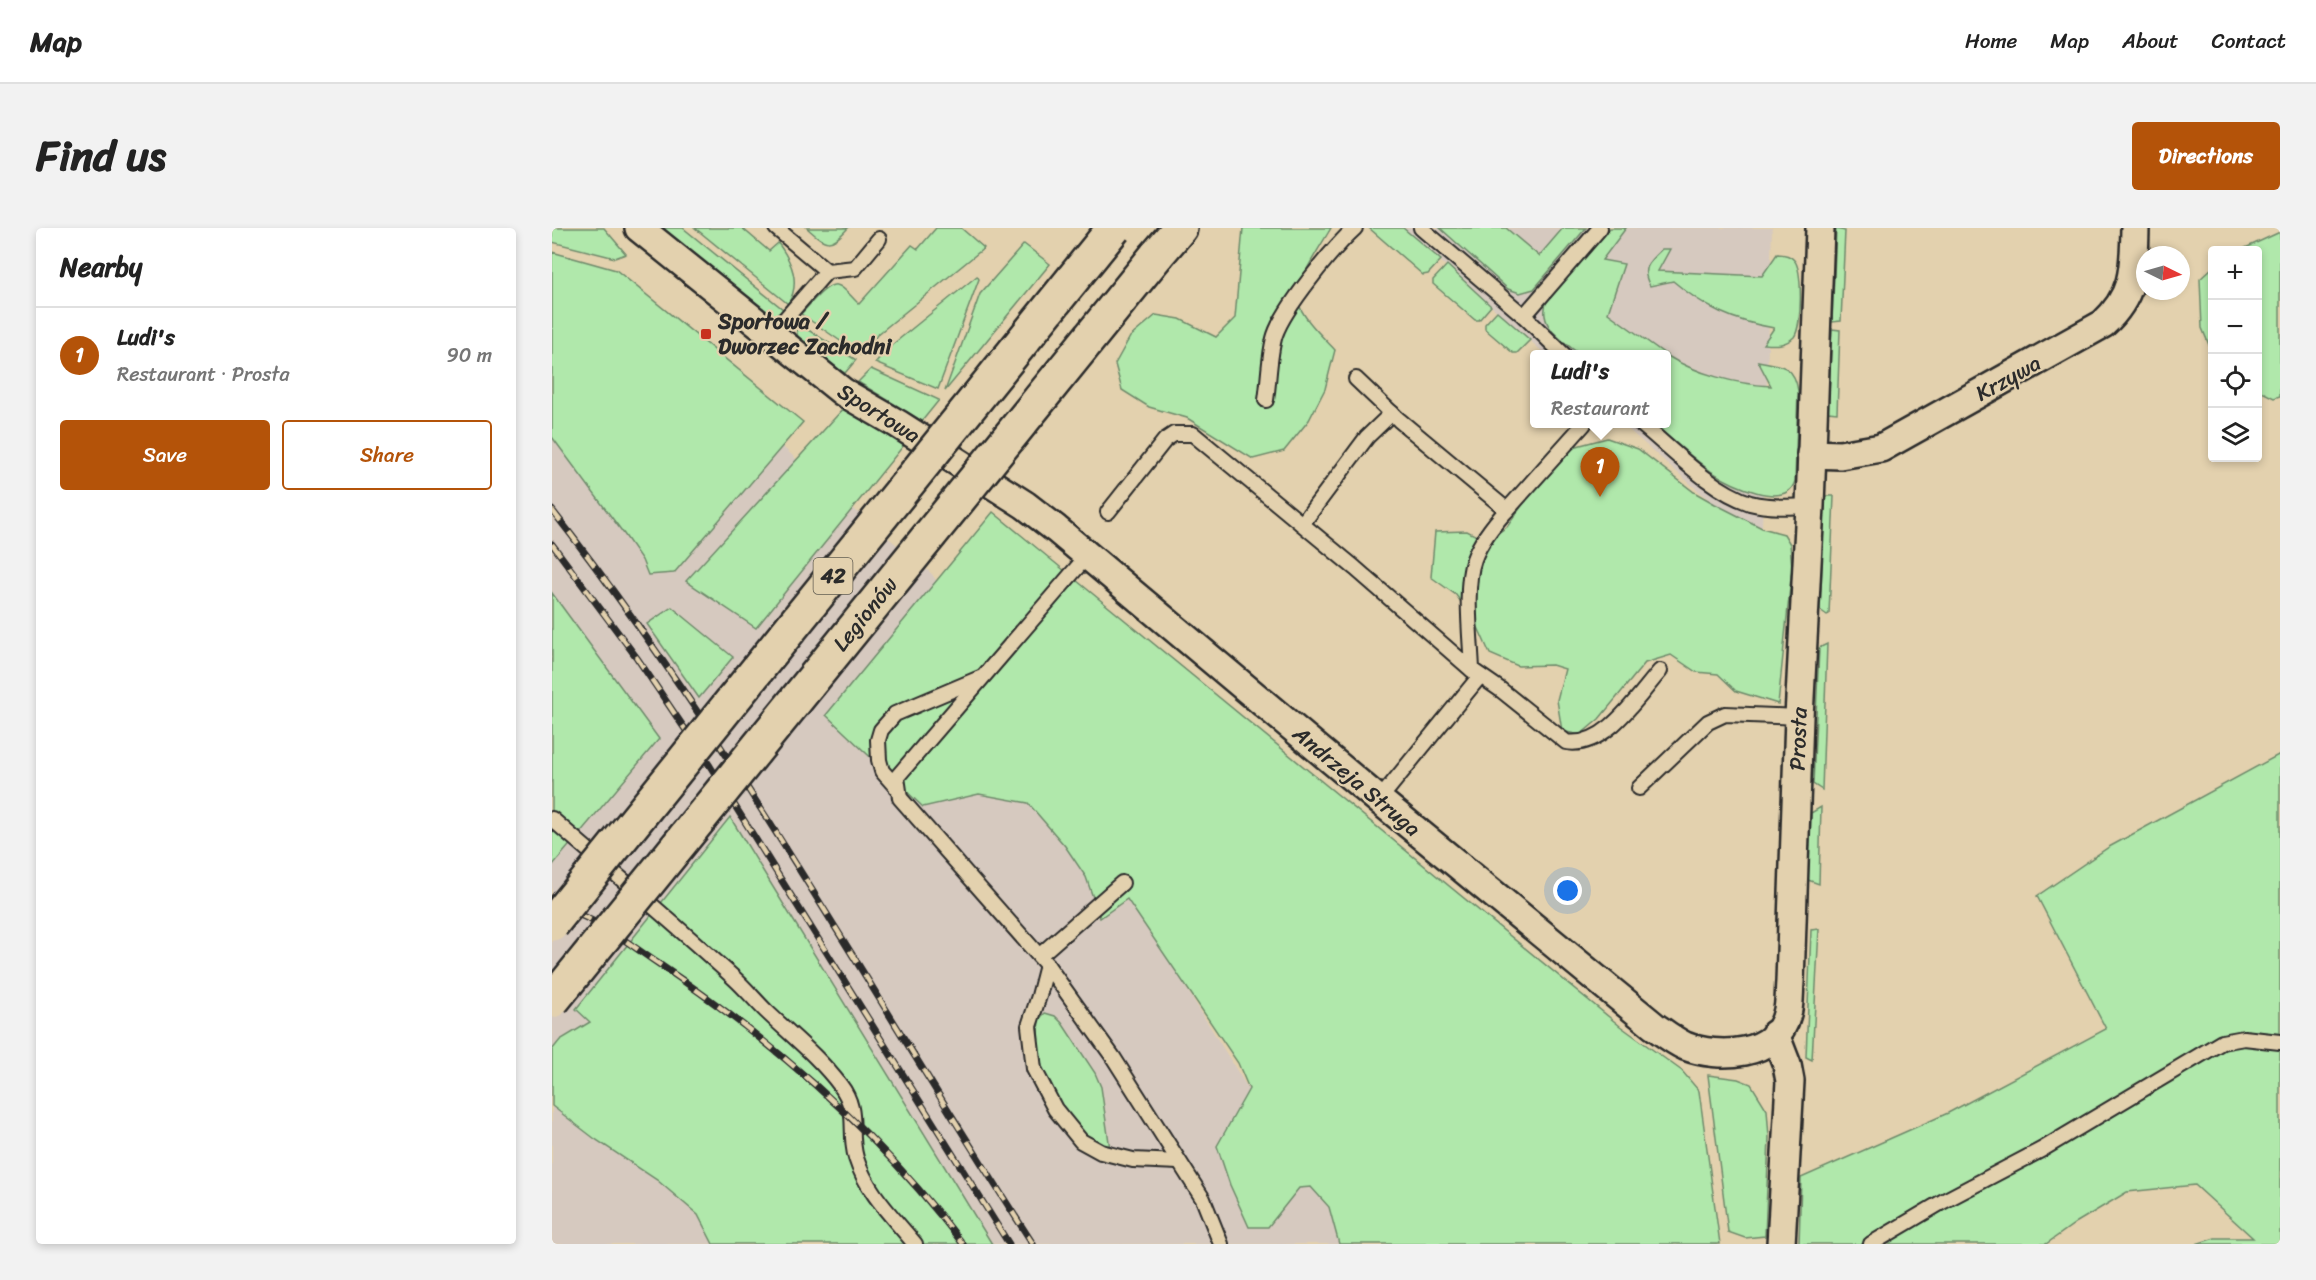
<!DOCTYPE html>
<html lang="en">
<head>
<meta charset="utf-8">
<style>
  body { margin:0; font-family:Sriracha,sans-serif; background:#f2f2f2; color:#222 }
  .controls { position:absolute; right:18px; top:18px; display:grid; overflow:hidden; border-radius:6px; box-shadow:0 3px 9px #0003 }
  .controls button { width:54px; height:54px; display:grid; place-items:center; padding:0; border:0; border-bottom:2px solid #e0e0e0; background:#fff; color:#222; font:30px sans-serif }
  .compass { position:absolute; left:1584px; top:18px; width:54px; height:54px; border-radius:50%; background:#fff; box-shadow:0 3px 9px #0003; rotate:95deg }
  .you { position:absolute; left:1016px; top:663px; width:21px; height:21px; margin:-15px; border:4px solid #fff; border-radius:50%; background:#1a73e8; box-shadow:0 0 0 9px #1a73e833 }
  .badge { display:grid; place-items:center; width:39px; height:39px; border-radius:50%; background:#b45309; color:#fff; font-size:20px; font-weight:700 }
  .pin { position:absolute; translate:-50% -50px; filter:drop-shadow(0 2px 3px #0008) }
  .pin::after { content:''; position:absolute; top:32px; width:21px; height:18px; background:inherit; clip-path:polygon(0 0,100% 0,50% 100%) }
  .popup { position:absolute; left:978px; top:122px; width:141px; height:78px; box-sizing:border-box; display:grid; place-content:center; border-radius:6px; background:#fff; filter:drop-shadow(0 2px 4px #0005); font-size:20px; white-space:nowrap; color:#767676 }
  .popup b { font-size:22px; color:#222 }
  .popup::after { content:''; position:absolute; left:50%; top:100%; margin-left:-12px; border:12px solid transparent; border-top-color:#fff }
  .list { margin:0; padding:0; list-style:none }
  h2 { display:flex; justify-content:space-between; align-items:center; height:78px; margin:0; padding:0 24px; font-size:26px }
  h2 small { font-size:20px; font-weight:400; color:#767676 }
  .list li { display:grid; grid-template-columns:39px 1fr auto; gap:18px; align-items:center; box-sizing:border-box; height:96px; padding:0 24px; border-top:2px solid #e0e0e0 }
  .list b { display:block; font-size:22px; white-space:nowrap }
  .list p { margin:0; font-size:20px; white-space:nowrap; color:#767676 }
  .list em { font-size:20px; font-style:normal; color:#767676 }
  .actions { display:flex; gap:12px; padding:18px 24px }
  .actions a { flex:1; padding:14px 0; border:2px solid #b45309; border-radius:6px; text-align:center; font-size:21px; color:#b45309 }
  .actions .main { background:#b45309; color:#fff }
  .icon { flex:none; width:33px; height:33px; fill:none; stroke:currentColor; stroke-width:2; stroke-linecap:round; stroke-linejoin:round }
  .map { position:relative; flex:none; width:1728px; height:1016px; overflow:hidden; border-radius:6px }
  header { display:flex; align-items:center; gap:36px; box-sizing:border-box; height:84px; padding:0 30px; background:#fff; border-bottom:2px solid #e0e0e0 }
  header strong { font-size:28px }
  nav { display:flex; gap:33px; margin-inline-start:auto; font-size:21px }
  .intro { display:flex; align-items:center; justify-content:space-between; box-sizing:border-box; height:144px; padding:0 36px }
  h1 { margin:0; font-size:42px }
  .button { padding:15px 27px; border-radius:6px; background:#b45309; color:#fff; font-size:21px; font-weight:700 }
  main { display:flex; gap:36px; padding:0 36px }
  aside { flex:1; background:#fff; border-radius:6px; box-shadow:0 3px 9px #0003 }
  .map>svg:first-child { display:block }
  .built { fill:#d6c9bf }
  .green { fill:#b0e8ab; stroke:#6e8a6b; stroke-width:1.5 }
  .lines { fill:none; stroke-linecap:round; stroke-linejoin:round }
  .service-casing { stroke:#2b2b2b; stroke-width:18 }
  .minor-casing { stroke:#2b2b2b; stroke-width:32 }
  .primary-casing { stroke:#2b2b2b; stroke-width:38 }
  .service { stroke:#e3d1ae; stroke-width:14 }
  .minor { stroke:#e3d1ae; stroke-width:27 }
  .primary { stroke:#e3d1ae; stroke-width:33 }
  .rail-casing { stroke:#2b2b2b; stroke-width:7 }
  .rail { stroke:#e3d1ae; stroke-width:4.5; stroke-dasharray:14; stroke-linecap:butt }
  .primary-bridge-casing { stroke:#2b2b2b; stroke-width:38; stroke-linecap:butt }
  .primary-bridge { stroke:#e3d1ae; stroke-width:33 }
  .poi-dot { fill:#c8321e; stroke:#e3d1ae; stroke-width:2 }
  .labels { text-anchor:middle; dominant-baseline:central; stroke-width:4.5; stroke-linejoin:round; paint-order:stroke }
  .shield { fill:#e3d1ae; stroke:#625d52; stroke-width:1.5 }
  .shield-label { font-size:21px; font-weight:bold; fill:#2b2b2b }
  .poi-label { font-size:22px; font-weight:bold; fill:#2b2b2b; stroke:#e3d1ae; text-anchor:start }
  .street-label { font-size:22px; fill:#2b2b2b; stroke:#e3d1ae }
</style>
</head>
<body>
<header>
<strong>Map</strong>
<nav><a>Home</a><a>Map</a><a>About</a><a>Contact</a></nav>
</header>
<div class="intro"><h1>Find us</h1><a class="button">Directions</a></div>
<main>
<aside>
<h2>Nearby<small></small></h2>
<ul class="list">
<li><span class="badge">1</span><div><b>Ludi's</b><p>Restaurant · Prosta</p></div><em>90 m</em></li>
</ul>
<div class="actions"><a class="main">Save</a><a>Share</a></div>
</aside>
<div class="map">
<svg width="1728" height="1016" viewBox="0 0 1728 1016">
  <rect width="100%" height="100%" fill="#e3d1ae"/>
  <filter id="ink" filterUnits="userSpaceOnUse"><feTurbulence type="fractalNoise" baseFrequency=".0167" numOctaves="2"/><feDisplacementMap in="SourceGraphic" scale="12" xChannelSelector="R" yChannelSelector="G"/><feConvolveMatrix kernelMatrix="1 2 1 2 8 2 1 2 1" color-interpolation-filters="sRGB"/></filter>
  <g filter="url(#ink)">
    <g class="built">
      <path d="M851,0H1220L1210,300L1148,282L1157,272L1070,196H1114V127L993,126Z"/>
      <path d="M0,42L199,191L292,273L380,346L703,872L805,1016H0Z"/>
    </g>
    <g class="green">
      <path d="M0,0H52L74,26L63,30L0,14Z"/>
      <path d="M106,0H131L232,82L220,90Z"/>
      <path d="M143,0H190L217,23L226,15C240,34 249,55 236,76Z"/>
      <path d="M255,0H296C278,20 274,17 255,0Z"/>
      <path d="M384,0H409L432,20L325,107L309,127L249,86C256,79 275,54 285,57C293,59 301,71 307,76L360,17L366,21Z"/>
      <path d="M691,0H779C770,16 742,56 746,73C749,89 772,110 783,122L773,161L757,192L732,223L701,231L635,190L597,179L570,162L563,136L578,109L604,87L628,91L664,109L683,90Z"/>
      <path d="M817,0H851L889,32L876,46L871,47Z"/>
      <path d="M888,0H954L987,28L1011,0H1034L982,61L968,65L956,61Z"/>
      <path d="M1058,0H1074L1050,32L1072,36L1056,85L1113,126H1027C1009,111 985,98 995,72Z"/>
      <path d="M1284,1L1293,3L1289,93L1280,94Z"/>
      <path d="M1728,4V168L1722,170L1706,162V22H1689Z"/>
      <path d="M472,16L498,36L393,163L428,66Z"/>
      <path d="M1110,21H1118L1106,43L1210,48L1225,26C1232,26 1238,27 1242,32C1251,42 1250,99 1242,109C1233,118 1223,117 1211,116L1222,100C1181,93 1153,80 1121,53L1098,58C1088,40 1096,34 1110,21Z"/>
      <path d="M0,24L64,42L251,194L122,345L96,347L90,332L72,306L0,209Z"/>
      <path d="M895,37L939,78L927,92H923L881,56V52Z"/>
      <path d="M1660,40V124L1650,100L1648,51Z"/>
      <path d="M425,48L427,51L386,161L323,135L335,121Z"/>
      <path d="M945,83L978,112L965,125H961L933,101V96Z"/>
      <path d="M245,95L304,132L293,145C273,133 240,122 245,95Z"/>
      <path d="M1280,101L1288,102L1285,185L1276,184Z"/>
      <path d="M1114,127C1144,146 1184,156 1219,158L1206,133C1229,138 1242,136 1246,163L1243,253C1234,284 1177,255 1160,244C1140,230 1121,212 1102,196H1114Z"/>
      <path d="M319,141L387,172L370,193L306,154Z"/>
      <path d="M292,180L352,217L204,400L134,353Z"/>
      <path d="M1055,210L1086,221L1142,264L1163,276L1210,300L1232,306L1238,316L1240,340L1226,476L1184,463L1166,446L1144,444L1119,427L1093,435L1047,491L1028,507L1010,503L1005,472L1013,441L1000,437L966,438L938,426L924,395L904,367L879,349L883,304L915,303L934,313L955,299L999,236L1025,218Z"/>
      <path d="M1273,268H1282L1277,386L1275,387L1268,382Z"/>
      <path d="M441,284L1068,798L1130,843L1147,863L1168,1016H787L777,979L759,959L747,960L716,999H697L678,957L665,918L697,861L686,835L575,671L548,690L534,649L513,618L476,575L427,566L371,579L274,487Z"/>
      <path d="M0,365L107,511L0,638Z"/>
      <path d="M120,379L181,429L147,470L95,396Z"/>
      <path d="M1275,416L1270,562L1261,556L1267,420Z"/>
      <path d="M1728,526V1016H1644L1663,1010H1701L1643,957L1575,964L1525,994L1494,1016H1247L1249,950L1396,885L1554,801L1485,668L1557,619Z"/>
      <path d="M1269,579L1267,656L1256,652L1259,585Z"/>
      <path d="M178,589L440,1016H161L146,987L105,952L43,911L0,878V822L8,812L38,794L24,781Z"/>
      <path d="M1267,701L1260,832L1254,829L1259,702Z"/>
      <path d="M493,785L503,788L510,795L543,845L549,859L558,921L537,912L528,899L516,891L510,881L499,855L489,840L485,824L487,791Z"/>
      <path d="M1156,847L1186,851L1199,856L1215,882L1217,909L1213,1008L1193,1010L1176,1004Z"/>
    </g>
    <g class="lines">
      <defs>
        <g id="service">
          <path d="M869,0L972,88L1012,127"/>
          <path d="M275,43L303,40L327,11"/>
          <path d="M972,88L1048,0"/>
          <path d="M219,107L275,43L224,0"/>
          <path d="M804,151L847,192L955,282L1032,196"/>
          <path d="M714,172C717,153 717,126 723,107C732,80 781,20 803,0"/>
          <path d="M1089,196C1121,222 1158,262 1198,275C1216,280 1239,279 1258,278"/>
          <path d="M556,284L613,212L622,206H641L803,340L920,442L949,462L1014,514C1053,521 1085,469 1108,443"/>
          <path d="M750,296L815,209L840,185"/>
          <path d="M535,328L345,549L348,570L495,737L561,829L651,971L669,1016"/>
          <path d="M920,442C919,412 912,358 922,331C929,312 941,297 955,282"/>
          <path d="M345,560L330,543L327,532L326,512L329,502L343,486L428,450"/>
          <path d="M1087,560L1156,494L1173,486L1247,489"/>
          <path d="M827,572L928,448"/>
          <path d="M0,591C61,644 123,696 182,750C193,760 203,772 214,783C239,807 267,829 288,857C308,883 296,903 304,930C315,965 341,989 363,1016"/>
          <path d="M487,728L570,655"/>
          <path d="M495,737L487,768L477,798L482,841L503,881L529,913L549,924L581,932L627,934"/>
          <path d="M1319,1016L1390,974L1489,922L1670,814L1692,810L1728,814"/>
        </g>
        <g id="minor">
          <path d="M87,0L291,164L346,196L473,277L504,301L827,572L1102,798C1112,805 1122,813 1133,818C1166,831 1225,829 1235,786C1238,776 1237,764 1238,754L1247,489L1258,278L1268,0"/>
          <path d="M1259,226L1288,227L1329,220L1551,96C1583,67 1582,40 1583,0"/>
          <path d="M1223,806L1235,837L1238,853L1229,1016"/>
        </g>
        <path id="primary" d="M604,28L628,0"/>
      </defs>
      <use href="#service" class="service-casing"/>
      <use href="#minor" class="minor-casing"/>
      <use href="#primary" class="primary-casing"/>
      <use href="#service" class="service"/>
      <use href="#minor" class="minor"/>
      <use href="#primary" class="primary"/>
      <defs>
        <g id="rail">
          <path d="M0,282C181,513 322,771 481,1016"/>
          <path d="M0,316L85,430L158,538L457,1016"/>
          <path d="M0,675C18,683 37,690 54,700C72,711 89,724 107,736C221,813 327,905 411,1016"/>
        </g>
      </defs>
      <use href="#rail" class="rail-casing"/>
      <use href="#rail" class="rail"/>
      <defs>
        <g id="primary-bridge">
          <path d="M0,696L562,0"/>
          <path d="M0,773L604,28"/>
        </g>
      </defs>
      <use href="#primary-bridge" class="primary-bridge-casing"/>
      <use href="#primary-bridge" class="primary-bridge"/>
    </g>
  </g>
  <rect class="poi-dot" x="148" y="100" width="12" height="12" rx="3"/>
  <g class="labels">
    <rect class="shield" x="261.5" y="330" width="39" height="36" rx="4.5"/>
    <g class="shield-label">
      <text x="281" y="348">42</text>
    </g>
    <g class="poi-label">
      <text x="166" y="93">Sportowa /<tspan x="166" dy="25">Dworzec Zachodni</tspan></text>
    </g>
    <g class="street-label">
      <text transform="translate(1456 150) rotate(-29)">Krzywa</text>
      <text transform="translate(327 185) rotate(32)">Sportowa</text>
      <text transform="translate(313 386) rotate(-51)">Legionów</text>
      <text transform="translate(1246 511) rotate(-88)">Prosta</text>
      <text transform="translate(805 553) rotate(40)">Andrzeja Struga</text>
    </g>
  </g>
</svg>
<div class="controls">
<button>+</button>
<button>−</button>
<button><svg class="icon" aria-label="locate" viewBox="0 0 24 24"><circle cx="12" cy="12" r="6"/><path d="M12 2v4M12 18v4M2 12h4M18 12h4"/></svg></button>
<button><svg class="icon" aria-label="layers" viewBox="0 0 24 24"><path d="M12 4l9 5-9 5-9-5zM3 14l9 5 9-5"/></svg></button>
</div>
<svg class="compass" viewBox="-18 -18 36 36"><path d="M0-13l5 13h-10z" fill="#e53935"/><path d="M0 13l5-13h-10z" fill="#767676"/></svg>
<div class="you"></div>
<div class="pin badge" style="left:1048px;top:269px">1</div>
<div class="popup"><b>Ludi's</b>Restaurant</div>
</div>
</main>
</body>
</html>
